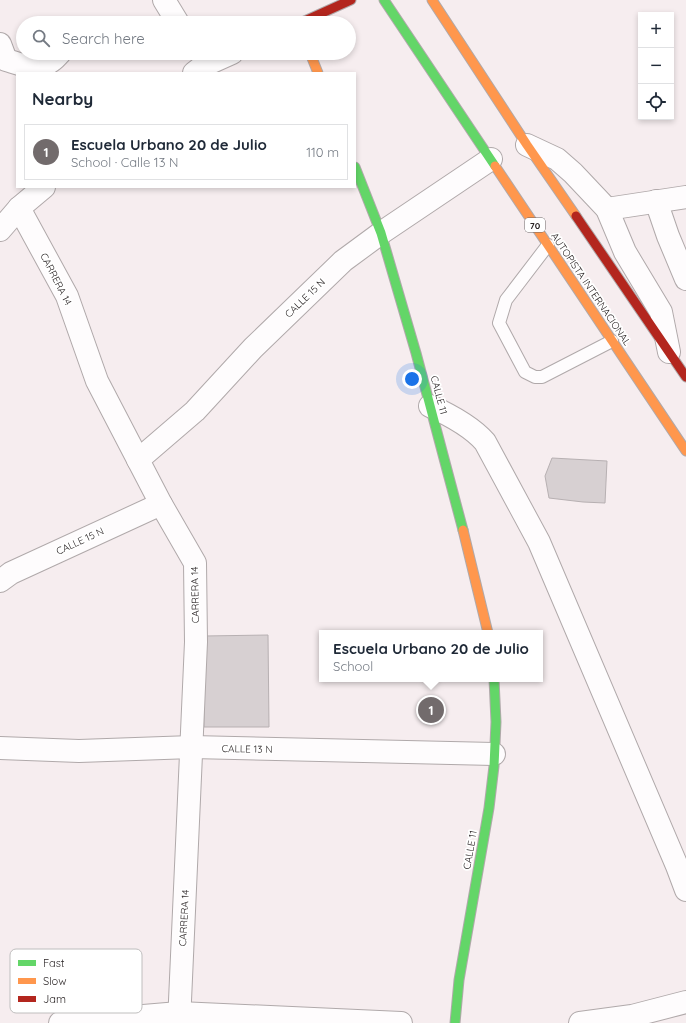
<!DOCTYPE html>
<html lang="en">
<head>
<meta charset="utf-8">
<style>
  body { margin:0; font-family:Quicksand,sans-serif; background:#f2f2f3; color:#1f2937 }
  .controls { position:absolute; right:12px; top:12px; display:grid; overflow:hidden; border-radius:0px; box-shadow:0 2px 6px #0003 }
  .controls button { width:36px; height:36px; display:grid; place-items:center; padding:0; border:0; border-bottom:1px solid #e0e1e3; background:#fff; color:#1f2937; font:20px sans-serif }
  .you { position:absolute; left:412px; top:379px; width:14px; height:14px; margin:-10px; border:3px solid #fff; border-radius:50%; background:#1a73e8; box-shadow:0 0 0 6px #1a73e833 }
  .badge { display:grid; place-items:center; width:26px; height:26px; border-radius:50%; background:#726b6c; color:#fff; font-size:13px; font-weight:700 }
  .pin { position:absolute; translate:-50% -50%; border:2px solid #fff; box-shadow:0 1px 4px #0006 }
  .popup { position:absolute; left:319px; top:630px; width:224px; height:52px; box-sizing:border-box; display:grid; place-content:center; border-radius:0px; background:#fff; filter:drop-shadow(0 1px 3px #0005); font-size:13px; white-space:nowrap; color:#747a83 }
  .popup b { font-size:15px; color:#1f2937 }
  .popup::after { content:''; position:absolute; left:50%; top:100%; margin-left:-8px; border:8px solid transparent; border-top-color:#fff }
  .list { margin:0; padding:0; list-style:none }
  h2 { display:flex; justify-content:space-between; align-items:center; height:52px; margin:0; padding:0 16px; font-size:17px }
  h2 small { font-size:13px; font-weight:400; color:#747a83 }
  .list li { display:grid; grid-template-columns:26px 1fr auto; gap:12px; align-items:center; box-sizing:border-box; height:56px; margin:0 8px 8px; padding:0 8px; border:1px solid #e0e1e3; border-radius:0px }
  .list b { display:block; font-size:15px; white-space:nowrap }
  .list p { margin:0; font-size:13px; white-space:nowrap; color:#747a83 }
  .list em { font-size:13px; font-style:normal; color:#747a83 }
  .icon { flex:none; width:22px; height:22px; fill:none; stroke:currentColor; stroke-width:2; stroke-linecap:round; stroke-linejoin:round }
  .map { position:relative; flex:none; width:686px; height:1023px; overflow:hidden }
  .search { position:absolute; background:#fff; box-shadow:0 2px 6px #0003; left:16px; top:16px; width:340px; height:44px; display:flex; align-items:center; gap:10px; box-sizing:border-box; padding:0 14px; border-radius:22px; color:#747a83; font-size:15px }
  .panel { position:absolute; background:#fff; box-shadow:0 2px 6px #0003; left:16px; top:72px; width:340px; height:116px; border-radius:0px }
  .map>svg:first-child { display:block }
  .building { fill:#d7d0d2; stroke:#b7b0b2 }
  .lines { fill:none; stroke-linecap:round; stroke-linejoin:round }
  .lane-casing { stroke:#b0a9aa; stroke-width:14 }
  .street-casing { stroke:#b0a9aa; stroke-width:24 }
  .fast-casing { stroke:#b0a9aa; stroke-width:11 }
  .slow-casing { stroke:#b0a9aa; stroke-width:11 }
  .jam-casing { stroke:#b0a9aa; stroke-width:11 }
  .lane { stroke:#fefcfd; stroke-width:12 }
  .street { stroke:#fefcfd; stroke-width:22 }
  .fast { stroke:#63d668; stroke-width:9 }
  .slow { stroke:#ff974d; stroke-width:9 }
  .jam { stroke:#b3261e; stroke-width:9 }
  .labels { text-anchor:middle; dominant-baseline:central; stroke-width:3.5; stroke-linejoin:round; paint-order:stroke }
  .shield { fill:#fff; stroke:#6b6667; stroke-width:1 }
  .shield-label { font-size:9px; font-weight:bold; fill:#2b2526 }
  .street-label { font-size:10px; fill:#2b2526; stroke:#fff }
  .key { fill:#fff; stroke:#bfbebe; stroke-width:1 }
  .key-label { font-size:11px; fill:#2b2526 }
</style>
</head>
<body>
<div class="map">
<svg width="686" height="1023" viewBox="0 0 686 1023">
  <rect width="100%" height="100%" fill="#f6edef"/>
  <g class="building">
    <path d="M552,458L607,461L605,503L583,502L549,498L545,476Z"/>
    <path d="M268,635L269,727H204V636Z"/>
  </g>
  <g class="lines">
    <defs>
      <path id="lane" d="M548,245L506,300L499,323L525,372L535,377H542L612,341"/>
      <g id="street">
        <path d="M164,0L178,23"/>
        <path d="M0,44L6,60C20,64 37,72 50,62C54,60 57,56 60,53"/>
        <path d="M194,73L203,66L232,53"/>
        <path d="M527,145L557,159L573,173L607,209L625,252L661,312L669,352"/>
        <path d="M656,201L668,236L686,279"/>
        <path d="M19,208L67,296L97,381L161,504L195,563L196,642L179,1023"/>
        <path d="M607,209L686,197"/>
        <path d="M0,230L19,208L44,187"/>
        <path d="M430,406C450,415 471,426 485,442L539,542L677,866L686,890"/>
        <path d="M138,460L195,411L253,348L343,261L381,233L491,159"/>
        <path d="M0,581L11,573L161,504"/>
        <path d="M0,748L79,751L192,747L494,754"/>
        <path d="M60,1023L179,1013L401,1023"/>
        <path d="M580,1023L632,1016L686,1002"/>
      </g>
      <g id="fast">
        <path d="M384,0L495,166"/>
        <path d="M355,167L381,233L416,353L463,530"/>
        <path d="M455,1023L459,980L489,808L494,766L496,722L494,679"/>
      </g>
      <g id="slow">
        <path d="M432,0L527,145L576,216"/>
        <path d="M310,53L318,73"/>
        <path d="M495,166L686,451"/>
        <path d="M463,530L488,633"/>
      </g>
      <g id="jam">
        <path d="M300,23L351,0"/>
        <path d="M576,216L686,377"/>
      </g>
    </defs>
    <use href="#lane" class="lane-casing"/>
    <use href="#street" class="street-casing"/>
    <use href="#fast" class="fast-casing"/>
    <use href="#slow" class="slow-casing"/>
    <use href="#jam" class="jam-casing"/>
    <use href="#lane" class="lane"/>
    <use href="#street" class="street"/>
    <use href="#fast" class="fast"/>
    <use href="#slow" class="slow"/>
    <use href="#jam" class="jam"/>
  </g>
  <g class="labels">
    <rect class="shield" x="525" y="218" width="20" height="14" rx="3"/>
    <g class="shield-label">
      <text x="535" y="225">70</text>
    </g>
    <g class="street-label">
      <text transform="translate(56 279) rotate(63)">CARRERA 14</text>
      <text transform="translate(591 289) rotate(56)">AUTOPISTA INTERNACIONAL</text>
      <text transform="translate(305 298) rotate(-44)">CALLE 15 N</text>
      <text transform="translate(439 395) rotate(75)">CALLE 11</text>
      <text transform="translate(80 541) rotate(-25)">CALLE 15 N</text>
      <text transform="translate(195 595) rotate(-91)">CARRERA 14</text>
      <text transform="translate(247 749) rotate(1)">CALLE 13 N</text>
      <text transform="translate(470 850) rotate(-80)">CALLE 11</text>
      <text transform="translate(184 918) rotate(-87)">CARRERA 14</text>
    </g>
  </g>
  <rect x="10" y="949" width="132" height="64" rx="6" class="key"/>
  <rect x="18" y="960" width="18" height="6" fill="#63d668"/>
  <rect x="18" y="978" width="18" height="6" fill="#ff974d"/>
  <rect x="18" y="996" width="18" height="6" fill="#b3261e"/>
  <g class="key-label">
    <text x="43" y="967">Fast</text>
    <text x="43" y="985">Slow</text>
    <text x="43" y="1003">Jam</text>
  </g>
</svg>
<div class="controls">
<button>+</button>
<button>−</button>
<button><svg class="icon" aria-label="locate" viewBox="0 0 24 24"><circle cx="12" cy="12" r="6"/><path d="M12 2v4M12 18v4M2 12h4M18 12h4"/></svg></button>
</div>
<div class="you"></div>
<div class="pin badge" style="left:431px;top:710px">1</div>
<div class="popup"><b>Escuela Urbano 20 de Julio</b>School</div>
<div class="search"><svg class="icon" aria-label="search" viewBox="0 0 24 24"><circle cx="10" cy="10" r="6"/><path d="M15 15l6 6"/></svg>Search here</div>
<section class="panel">
<h2>Nearby<small></small></h2>
<ul class="list">
<li><span class="badge">1</span><div><b>Escuela Urbano 20 de Julio</b><p>School · Calle 13 N</p></div><em>110 m</em></li>
</ul>
</section>
</div>
</body>
</html>
